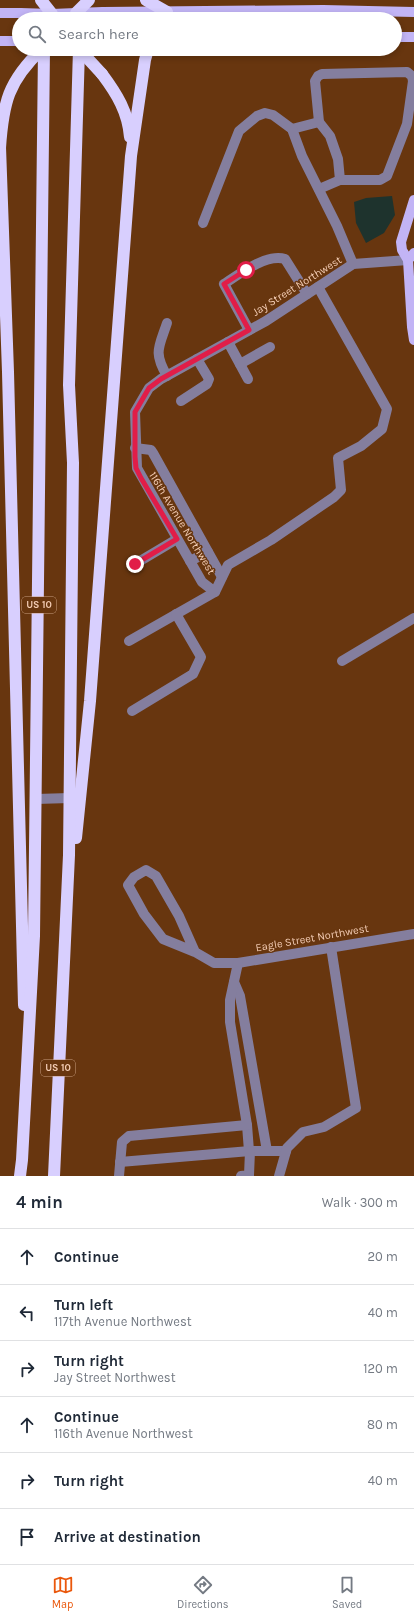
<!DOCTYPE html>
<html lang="en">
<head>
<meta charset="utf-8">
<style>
  body { margin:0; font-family:Karla,sans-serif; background:#f6f6f7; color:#1f2937 }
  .stop { position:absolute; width:12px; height:12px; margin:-9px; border:3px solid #e11d48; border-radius:50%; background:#fff }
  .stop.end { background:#e11d48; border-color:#fff; box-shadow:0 1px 4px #0008 }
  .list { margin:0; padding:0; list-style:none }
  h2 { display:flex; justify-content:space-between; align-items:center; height:52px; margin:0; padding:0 16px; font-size:17px }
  h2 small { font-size:13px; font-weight:400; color:#747a83 }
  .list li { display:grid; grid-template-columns:26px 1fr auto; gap:12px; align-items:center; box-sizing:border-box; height:56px; padding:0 16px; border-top:1px solid #e0e1e3 }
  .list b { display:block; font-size:15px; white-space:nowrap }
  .list p { margin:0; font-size:13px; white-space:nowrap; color:#747a83 }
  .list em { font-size:13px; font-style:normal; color:#747a83 }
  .icon { flex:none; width:22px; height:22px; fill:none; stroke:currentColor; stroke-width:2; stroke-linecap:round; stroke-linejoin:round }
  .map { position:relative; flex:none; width:414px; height:1176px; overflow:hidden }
  .search { position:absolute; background:#fff; box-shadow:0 2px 6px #0003; left:12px; right:12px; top:12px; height:44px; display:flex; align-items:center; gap:10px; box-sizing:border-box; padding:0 14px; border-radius:22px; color:#747a83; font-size:15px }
  .sheet { height:388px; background:#fff }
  nav { display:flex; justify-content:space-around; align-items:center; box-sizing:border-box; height:56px; border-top:1px solid #e0e1e3; background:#fff; font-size:11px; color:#747a83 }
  nav a { display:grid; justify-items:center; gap:2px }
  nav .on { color:#ea580c }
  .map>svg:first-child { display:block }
  .water { fill:#1e332d }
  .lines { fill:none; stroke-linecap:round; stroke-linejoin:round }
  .minor { stroke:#847e9e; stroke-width:10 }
  .major { stroke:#c2b4f5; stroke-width:10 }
  .highway { stroke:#d8cffe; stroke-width:12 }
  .major-bridge { stroke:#c2b4f5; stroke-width:10 }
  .highway-bridge { stroke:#d8cffe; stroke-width:12 }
  .route { stroke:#e11d48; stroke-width:5 }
  .labels { text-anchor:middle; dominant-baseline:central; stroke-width:3; stroke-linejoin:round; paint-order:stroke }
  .shield { fill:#68360f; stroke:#c99f82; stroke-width:1 }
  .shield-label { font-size:10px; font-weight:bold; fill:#f3ccb4 }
  .street-label { font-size:11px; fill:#f3ccb4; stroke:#68360f }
</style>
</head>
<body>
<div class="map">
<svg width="414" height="1176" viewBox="0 0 414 1176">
  <rect width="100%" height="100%" fill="#68360f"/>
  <path class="water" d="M392,196L395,215L384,233L366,243L356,223L354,202L366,198Z"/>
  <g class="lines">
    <g class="minor">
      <path d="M407,72L412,76L413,81L407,124L387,176L380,180H340L338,159L330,136L319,122L315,81L318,76L322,74Z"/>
      <path d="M292,129L319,122"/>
      <path d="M319,189L340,180"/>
      <path d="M203,223L239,131L257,116L265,113L273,115L292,129L302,156L337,226L353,264"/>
      <path d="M249,330L224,284C239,274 267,253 285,259L307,294"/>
      <path d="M228,342L248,379"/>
      <path d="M240,364L270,347"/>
      <path d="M167,376C153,352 159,347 167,323"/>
      <path d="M181,401L207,384L209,379L197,359"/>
      <path d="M135,448L151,450L153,453L222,577"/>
      <path d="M190,561L208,552"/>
      <path d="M135,564L177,539"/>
      <path d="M215,592L202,582L137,468L135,412L149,388L161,379L266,321L353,264L408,260"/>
      <path d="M129,641L215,592L228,565L271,540L334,497L341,490L338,458L361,446L382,429L387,409L318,287"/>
      <path d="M342,661L414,618"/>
      <path d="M132,711L193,674L201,657L176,614"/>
      <path d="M36,799L70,798"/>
      <path d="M195,952L163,939L144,914L128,885L134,877L146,870L156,876L179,916L195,952L214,963H238L414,934"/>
      <path d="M234,982L240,996L267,1151"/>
      <path d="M247,1125L249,1151H286"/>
      <path d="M120,1162L250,1151L249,1175L241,1176"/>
      <path d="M119,1176L122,1142L129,1136L247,1125L230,1022V1000L238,963"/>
      <path d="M279,1176L287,1148L303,1132L324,1127L356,1108L331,947"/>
    </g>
    <g class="major">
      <path d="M103,12L323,10L414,12"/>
      <path d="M0,13H20"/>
      <path d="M52,14L76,13"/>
      <path d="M395,37H414"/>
      <path d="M0,41H19"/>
      <path d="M414,200L401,242L402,250L408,260L412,327L414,340"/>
      <path d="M408,260L414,253"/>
    </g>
    <g class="highway">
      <path d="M146,0L167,12"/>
      <path d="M102,74C117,94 128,112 130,137"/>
      <path d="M0,147L8,372L24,1005"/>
      <path d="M0,148C3,103 8,81 42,49"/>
      <path d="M76,838L90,701L131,156L145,60L148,49"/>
      <path d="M20,1176L22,1160L34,936L44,49"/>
      <path d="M54,1176L69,855L73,463L69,385L79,49"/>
    </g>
    <g class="major-bridge">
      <path d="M20,13L52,14"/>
      <path d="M76,13L103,12"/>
    </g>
    <g class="highway-bridge">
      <path d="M41,0L52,14"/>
      <path d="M76,13L89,0"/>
      <path d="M79,49L102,74"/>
    </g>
  </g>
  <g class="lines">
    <path class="route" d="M135,564L177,539L141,478L136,468L135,457V412L149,388L161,379L249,330L224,284L246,270"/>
  </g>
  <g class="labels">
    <g class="shield">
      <rect x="22" y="597" width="34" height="16" rx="3"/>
      <rect x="41" y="1060" width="34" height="16" rx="3"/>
    </g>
    <g class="shield-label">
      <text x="39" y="605">US 10</text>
      <text x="58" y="1068">US 10</text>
    </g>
    <g class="street-label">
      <text transform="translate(297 286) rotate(-32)">Jay Street Northwest</text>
      <text transform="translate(182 523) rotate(59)">116th Avenue Northwest</text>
      <text transform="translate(312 938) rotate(-10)">Eagle Street Northwest</text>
    </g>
  </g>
</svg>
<div class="stop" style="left:246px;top:270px"></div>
<div class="stop end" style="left:135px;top:564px"></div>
<div class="search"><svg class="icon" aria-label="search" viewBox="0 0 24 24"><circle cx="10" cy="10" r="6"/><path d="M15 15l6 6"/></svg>Search here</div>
</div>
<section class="sheet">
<h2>4 min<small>Walk · 300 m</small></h2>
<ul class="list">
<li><svg class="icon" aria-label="ahead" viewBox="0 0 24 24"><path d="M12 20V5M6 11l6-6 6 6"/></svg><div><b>Continue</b></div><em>20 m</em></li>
<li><svg class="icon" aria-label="left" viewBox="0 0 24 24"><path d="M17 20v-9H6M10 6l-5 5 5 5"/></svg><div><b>Turn left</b><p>117th Avenue Northwest</p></div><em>40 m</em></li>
<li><svg class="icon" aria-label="right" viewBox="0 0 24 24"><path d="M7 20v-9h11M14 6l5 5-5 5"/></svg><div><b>Turn right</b><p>Jay Street Northwest</p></div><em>120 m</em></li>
<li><svg class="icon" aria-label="ahead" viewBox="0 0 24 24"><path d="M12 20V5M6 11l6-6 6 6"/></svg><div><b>Continue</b><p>116th Avenue Northwest</p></div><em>80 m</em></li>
<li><svg class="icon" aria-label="right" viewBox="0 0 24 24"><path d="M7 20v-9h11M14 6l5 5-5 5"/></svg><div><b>Turn right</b></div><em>40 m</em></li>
<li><svg class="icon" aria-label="arrive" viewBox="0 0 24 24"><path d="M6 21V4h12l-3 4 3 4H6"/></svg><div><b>Arrive at destination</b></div></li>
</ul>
</section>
<nav>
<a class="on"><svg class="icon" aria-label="map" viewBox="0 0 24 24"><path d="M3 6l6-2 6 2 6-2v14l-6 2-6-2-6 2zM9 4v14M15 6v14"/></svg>Map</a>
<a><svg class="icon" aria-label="directions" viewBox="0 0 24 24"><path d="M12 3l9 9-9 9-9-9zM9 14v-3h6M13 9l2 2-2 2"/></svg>Directions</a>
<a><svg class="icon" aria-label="saved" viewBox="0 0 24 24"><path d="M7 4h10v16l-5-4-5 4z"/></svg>Saved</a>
</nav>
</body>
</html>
